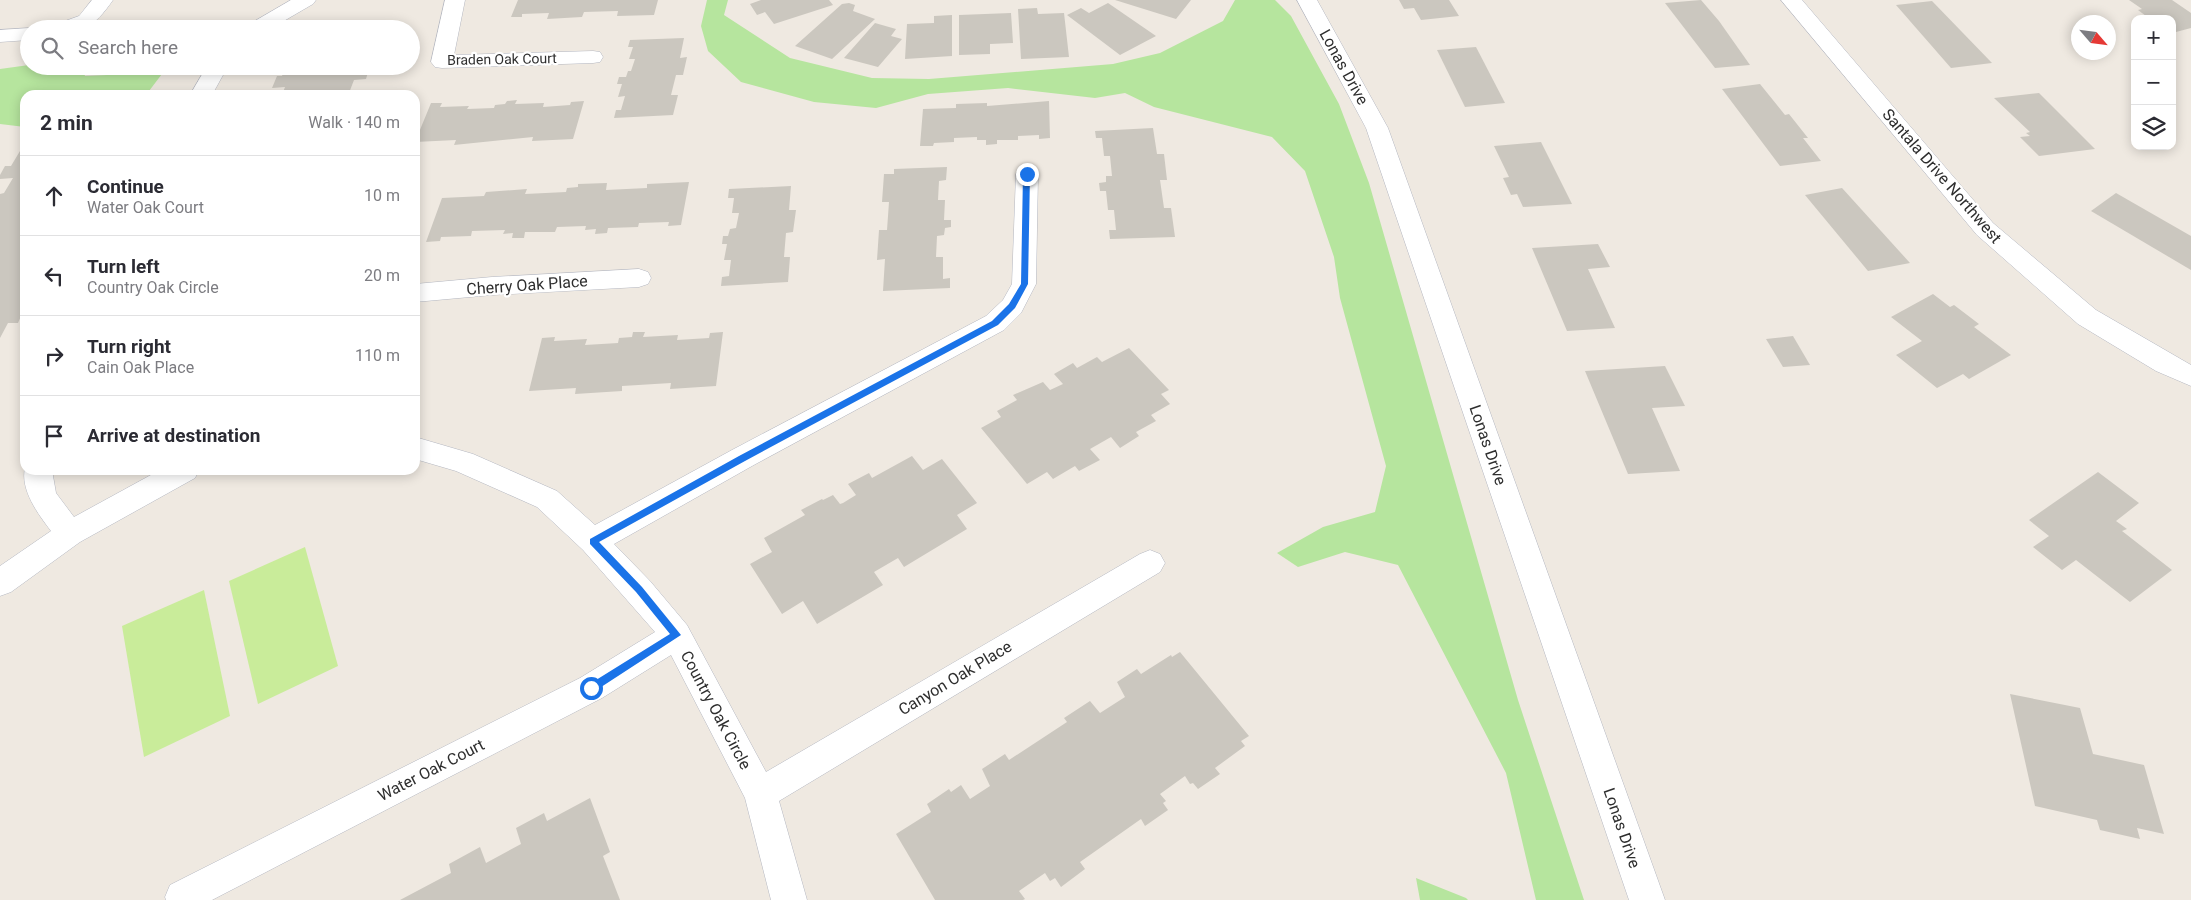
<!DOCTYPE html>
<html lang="en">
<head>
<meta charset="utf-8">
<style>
  body { margin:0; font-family:Roboto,sans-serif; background:#f2f2f3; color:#2b2b33 }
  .controls { position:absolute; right:15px; top:15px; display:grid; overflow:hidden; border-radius:10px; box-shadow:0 2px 12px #0003 }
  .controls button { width:45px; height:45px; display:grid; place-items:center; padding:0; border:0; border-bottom:1px solid #e1e1e2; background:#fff; color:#2b2b33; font:25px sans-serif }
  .compass { position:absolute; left:2071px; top:15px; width:45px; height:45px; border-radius:50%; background:#fff; box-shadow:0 2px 12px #0003; rotate:118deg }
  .stop { position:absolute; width:15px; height:15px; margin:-11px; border:4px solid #1a73e8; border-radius:50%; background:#fff }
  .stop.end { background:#1a73e8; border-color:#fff; box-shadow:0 1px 5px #0008 }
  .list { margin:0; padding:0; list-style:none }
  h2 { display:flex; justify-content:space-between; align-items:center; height:65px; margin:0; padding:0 20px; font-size:21px }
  h2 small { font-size:16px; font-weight:400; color:#7c7c81 }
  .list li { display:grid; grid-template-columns:32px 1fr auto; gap:15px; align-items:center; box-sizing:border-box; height:80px; padding:0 20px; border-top:1px solid #e1e1e2 }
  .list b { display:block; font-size:19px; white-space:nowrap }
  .list p { margin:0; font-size:16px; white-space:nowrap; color:#7c7c81 }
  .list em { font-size:16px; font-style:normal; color:#7c7c81 }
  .icon { flex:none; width:28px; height:28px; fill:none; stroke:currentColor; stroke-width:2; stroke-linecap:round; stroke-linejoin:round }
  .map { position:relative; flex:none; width:2191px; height:900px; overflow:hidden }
  .search { position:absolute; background:#fff; box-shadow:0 2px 12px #0003; left:20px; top:20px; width:400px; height:55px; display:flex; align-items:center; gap:12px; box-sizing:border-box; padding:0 18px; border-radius:28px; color:#7c7c81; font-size:19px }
  .panel { position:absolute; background:#fff; box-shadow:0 2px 12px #0003; left:20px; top:90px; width:400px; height:385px; border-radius:15px }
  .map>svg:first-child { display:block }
  .green { fill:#b6e59e }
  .pitch { fill:#c9ec9a }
  .building { fill:#cbc7bf }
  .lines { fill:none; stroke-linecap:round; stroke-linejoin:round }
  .street-casing { stroke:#b4b7c1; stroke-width:1 }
  .secondary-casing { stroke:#b4b7c1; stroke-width:1 }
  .street { fill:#fff; fill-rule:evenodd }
  .secondary { fill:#fff; fill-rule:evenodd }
  .route { fill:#1a73e8 }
  .labels { text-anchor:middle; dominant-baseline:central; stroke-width:4.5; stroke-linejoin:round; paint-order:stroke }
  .far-street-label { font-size:14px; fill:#2e2e2e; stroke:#fff }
  .street-label { font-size:16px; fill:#2e2e2e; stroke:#fff }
</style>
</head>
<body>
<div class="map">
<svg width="2191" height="900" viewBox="0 0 2191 900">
  <rect width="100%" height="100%" fill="#efe9e1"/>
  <g class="green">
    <path d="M707,0H728L724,15L790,58L872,78L929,79L1113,64L1160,53L1223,21L1235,0H1275L1291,16L1339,104L1369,183L1518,700L1584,900H1536L1506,773L1398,565L1345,552L1298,567L1277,553L1323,527L1375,512L1386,466L1340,298L1334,257L1305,171L1272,137L1154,107L1125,93L1095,98L1008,88L928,94L876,108L814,102L741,82L708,51L701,26Z"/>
    <path d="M29,65L82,66L85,76L107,75L118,66H168L146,95H25V127L0,124V69Z"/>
    <path d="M1416,878L1466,898L1468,900H1420Z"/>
  </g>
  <g class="pitch">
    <path d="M305,547L338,666L258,704L229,581Z"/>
    <path d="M204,590L230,716L144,757L122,626Z"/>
  </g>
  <g class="building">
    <path d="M518,0H658L654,15L617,16L618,11L584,12L582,17L547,19L549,13L522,14V17H511Z"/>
    <path d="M761,0H829L833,5L774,24L765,12L757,15L750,4Z"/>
    <path d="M1115,0H1191L1176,19Z"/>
    <path d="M1399,0H1449L1459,16L1421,20L1414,8L1404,9Z"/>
    <path d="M1701,0L1719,21L1750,65L1715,68L1665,3Z"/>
    <path d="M2129,0H2172L2191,13V28L2176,32L2172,30V19H2150L2138,10L2142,9Z"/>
    <path d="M1932,1L1992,63L1951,68L1896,5Z"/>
    <path d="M849,3L855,5L853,11L875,19L832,59L795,46L842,4Z"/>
    <path d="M1108,3L1156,36L1120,55L1067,15L1081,8L1089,13Z"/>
    <path d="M1037,8L1038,14L1064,13L1069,57L1021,59L1018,9Z"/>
    <path d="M1011,13L1013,43L990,44V54L959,55V15Z"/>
    <path d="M952,15V56L905,59L907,24L934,23V16Z"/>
    <path d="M875,23L896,29L891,36L902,39L878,67L844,58Z"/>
    <path d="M684,38L680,58L687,57L683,75H676L671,95H678L673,115L614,118L616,110H621L625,96L618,97L622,84H617L619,77H626L628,71H631L635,59H629L633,47H628L630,40Z"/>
    <path d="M1476,47L1505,103L1465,107L1437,50Z"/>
    <path d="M286,66H365L364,69H369L366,79L354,80L349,93L362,92L361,95H282L285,87L272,88L277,76H282Z"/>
    <path d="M1760,84L1785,115L1789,114L1808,138H1803L1821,161L1780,166L1722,89Z"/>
    <path d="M2039,93L2095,149L2039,156L2020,137L2030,136L2026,133L2030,132L1994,98Z"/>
    <path d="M517,100L515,104L544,103L543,107L570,105L571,102L584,101L573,139L532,141L533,137L454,145L456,140L415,142L431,103H442L440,107L469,106L467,109L494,108L495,105L505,104L507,101Z"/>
    <path d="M1049,101L1050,138L1039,139V135L1018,136V140H997V144L986,145V140H977V137L954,138V142L934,143L933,146H920L923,109L956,108V104L987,103V106Z"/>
    <path d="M1153,128L1157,154H1164L1167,180H1160L1164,208H1171L1175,237L1110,239L1109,230H1116L1114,210H1108L1106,191H1100L1099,183L1106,182V176H1112L1110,156H1104L1102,138H1096L1095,131Z"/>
    <path d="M1541,142L1572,204L1523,207L1517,194L1511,195L1503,178L1509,177L1494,146Z"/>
    <path d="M25,150V307L18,323H8L0,338V194L4,193L13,178L0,179V175L5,166H11L20,151Z"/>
    <path d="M947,167L946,180L939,181L938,200H945L944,220H951V227L945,228L944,235L937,236L936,257H943V279L950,278V288L883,291L885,259L877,260L879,230H887L889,202H882L884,174H894V169Z"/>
    <path d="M689,182L681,225L668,226L669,222L639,223L638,227L608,228L607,233L595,234L596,229L585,230L586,226L557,227L555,232H525L524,238H512L513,233L503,234L505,230L472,231L471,236L441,237L440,241L426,242L442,198L484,196L486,192L527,189L525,194L566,192L567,188L578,187V184L607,183L606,190L647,188V184Z"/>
    <path d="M791,186L789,210H796L793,232L786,233L784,257H790L788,282L721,286L722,277L729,276L731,260H724L727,244H722L723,236H728L730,229L736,228L739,213H732L734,198H728L729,189Z"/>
    <path d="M1842,188L1910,263L1868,271L1805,195Z"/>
    <path d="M2116,193L2191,236V270L2091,211Z"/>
    <path d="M1598,244L1610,267L1588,269L1615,328L1567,331L1532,248Z"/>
    <path d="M1933,294L1950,307L1954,305L1979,324L1974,327L2011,355L1969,379L1963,374L1937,388L1896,355L1922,341L1891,317Z"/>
    <path d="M633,332H645L643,337L678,335L677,340L709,338L710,333L723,332L716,386L670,389L671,383L622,386V391L575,394L576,388L529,391L542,338L555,337L554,341L587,339L585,345L618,343L619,338L632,337Z"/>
    <path d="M1793,336L1810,365L1783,367L1766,339Z"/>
    <path d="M1129,348L1169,390L1161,394L1170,404L1151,415L1156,421L1136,432L1139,436L1120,448L1111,437L1090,449L1100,460L1079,471L1075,466L1053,479L1047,472L1027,484L981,428L1001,417L997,411L1017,400L1013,395L1043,382L1050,390L1063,384L1054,374L1073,363L1077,368L1097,357L1102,362Z"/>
    <path d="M1665,366L1685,406L1652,408L1680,471L1628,474L1585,371Z"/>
    <path d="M912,456L923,470L942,459L977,503L957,515L967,529L904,567L898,558L874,572L883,585L817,624L803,601L782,614L750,564L772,552L764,538L805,515L801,510L822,499L823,500L833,495L840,504L843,503L856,495L848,484L869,473L872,478Z"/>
    <path d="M2098,472L2139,503L2116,521L2127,529L2122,531L2172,570L2130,602L2076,560L2062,570L2033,547L2049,536L2029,520Z"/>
    <path d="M1180,652L1249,736L1241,741L1245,746L1215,768L1220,774L1198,789L1193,783L1190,784L1185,776L1160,794L1166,801L1163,803L1168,810L1145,826L1141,819L1080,862L1085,869L1061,887L1055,878L1050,881L1045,873L1019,891L1025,899L1023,900H935L896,834L931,812L927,804L949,789L951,792L961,785L970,799L990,786L982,769L1005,754L1009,760L1067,722L1064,718L1090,701L1100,713L1125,697L1117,682L1137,669L1141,674L1171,655L1172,657Z"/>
    <path d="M2010,694L2080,708L2093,754L2144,765L2164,834L2137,828L2140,839L2100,830L2097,820L2035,806Z"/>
    <path d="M590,798L610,852L603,856L620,900H400L451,873L449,864L480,847L486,863L521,844L516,828L544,813L547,821Z"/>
  </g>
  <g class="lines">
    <defs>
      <g id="street">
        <path d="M92,0H113C92,30 86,29 51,29L54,25L79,16Z"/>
        <path d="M291,0H316L313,4L270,29H245L248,25Z"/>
        <path d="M445,0H465L454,55L593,51L600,52L603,57L600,62L593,63L442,68L435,67L431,62Z"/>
        <path d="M1781,0H1802L1993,223L2096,310L2191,365V386L2156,371L2078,324L1977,235Z"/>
        <path d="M29,28L33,29H29V40L0,42V30Z"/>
        <path d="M207,66H228L212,95H190Z"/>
        <path d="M1027,166L1035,169L1038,174L1036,284L1021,313L1004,330L752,466L614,544L650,581L687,625L766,772L1140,554L1150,550L1160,554L1165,563L1160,572L779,801L807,900H771L745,798L671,655L602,698L212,900H166L165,897L170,885L580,678L655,632L583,550L537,507L456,471L415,459V437L473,454L557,491L595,525L732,450L986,316L1003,300L1012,284L1016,174L1019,169Z"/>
        <path d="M639,269L648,272L651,278L648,284L639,287L492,295L415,302V284L492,277Z"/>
        <path d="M25,468V470H52L56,493L74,517L160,470H199L195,478L80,542L11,592L0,596V566L51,531C38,514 20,490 25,468Z"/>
      </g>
      <path id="secondary" d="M1297,0H1317L1388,128L1665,900H1629L1366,128Z"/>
    </defs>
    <use href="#street" class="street-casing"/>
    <use href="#secondary" class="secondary-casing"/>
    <use href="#street" class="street"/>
    <use href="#secondary" class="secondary"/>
  </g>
  <path class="route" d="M1027,172L1030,174L1028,284L1015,308L998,325L745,461L599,542L642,587L681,635L595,691H588V685L670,634L636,592L590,544V539L739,456L992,321L1009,304L1021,284L1023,174Z"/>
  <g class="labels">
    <g class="far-street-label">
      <text transform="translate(502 59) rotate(-1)">Braden Oak Court</text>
    </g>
    <g class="street-label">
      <text transform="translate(1344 67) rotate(61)">Lonas Drive</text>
      <text transform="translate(1942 176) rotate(49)">Santala Drive Northwest</text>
      <text transform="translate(527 285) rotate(-4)">Cherry Oak Place</text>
      <text transform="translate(1488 445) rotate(71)">Lonas Drive</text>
      <text transform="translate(955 678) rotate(-31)">Canyon Oak Place</text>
      <text transform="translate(716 710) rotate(62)">Country Oak Circle</text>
      <text transform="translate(431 770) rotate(-27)">Water Oak Court</text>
      <text transform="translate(1622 828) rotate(71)">Lonas Drive</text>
    </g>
  </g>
</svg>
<div class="controls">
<button>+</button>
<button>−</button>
<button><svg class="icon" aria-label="layers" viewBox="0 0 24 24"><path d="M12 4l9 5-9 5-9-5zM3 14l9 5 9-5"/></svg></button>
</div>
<svg class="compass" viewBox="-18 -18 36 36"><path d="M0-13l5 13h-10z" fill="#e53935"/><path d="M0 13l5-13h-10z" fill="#7c7c81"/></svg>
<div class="stop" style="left:591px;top:688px"></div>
<div class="stop end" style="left:1027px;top:174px"></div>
<div class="search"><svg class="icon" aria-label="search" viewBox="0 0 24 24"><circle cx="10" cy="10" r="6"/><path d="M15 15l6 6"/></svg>Search here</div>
<section class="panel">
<h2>2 min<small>Walk · 140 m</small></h2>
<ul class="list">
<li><svg class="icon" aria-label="ahead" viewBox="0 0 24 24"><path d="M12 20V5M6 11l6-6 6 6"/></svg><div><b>Continue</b><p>Water Oak Court</p></div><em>10 m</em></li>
<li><svg class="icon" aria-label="left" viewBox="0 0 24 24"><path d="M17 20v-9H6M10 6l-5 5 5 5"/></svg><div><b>Turn left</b><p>Country Oak Circle</p></div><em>20 m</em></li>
<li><svg class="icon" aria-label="right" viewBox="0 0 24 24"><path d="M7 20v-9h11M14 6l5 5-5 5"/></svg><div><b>Turn right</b><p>Cain Oak Place</p></div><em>110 m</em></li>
<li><svg class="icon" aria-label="arrive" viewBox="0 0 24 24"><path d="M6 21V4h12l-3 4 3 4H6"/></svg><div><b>Arrive at destination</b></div></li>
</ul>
</section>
</div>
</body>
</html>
